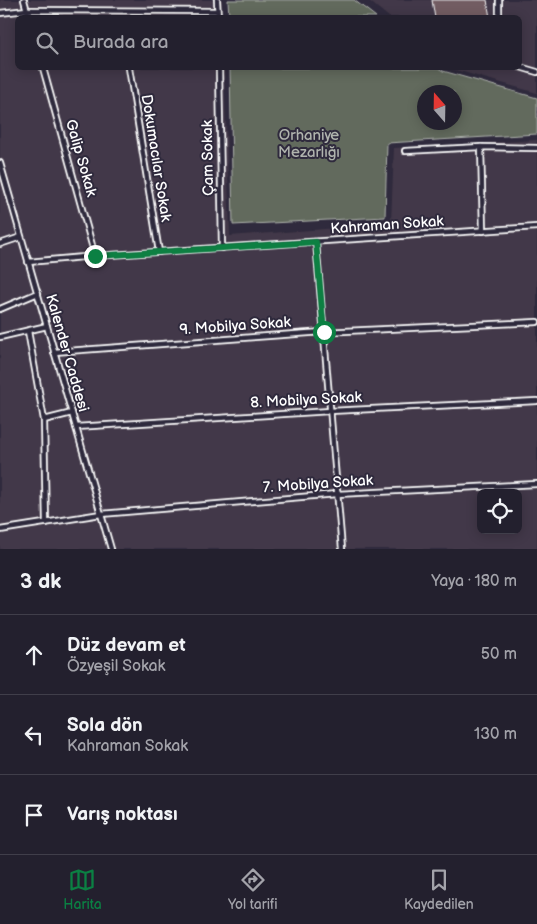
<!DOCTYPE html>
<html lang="tr">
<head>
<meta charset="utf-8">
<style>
  body { margin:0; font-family:"Balsamiq Sans",sans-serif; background:#2b2836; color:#f1f3f6 }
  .controls { position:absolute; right:15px; bottom:15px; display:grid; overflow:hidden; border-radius:8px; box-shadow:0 2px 12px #0003 }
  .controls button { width:45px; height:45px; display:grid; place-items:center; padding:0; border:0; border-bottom:1px solid #403e4a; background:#23202e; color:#f1f3f6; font:25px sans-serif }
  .compass { position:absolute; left:417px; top:85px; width:45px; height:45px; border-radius:50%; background:#23202e; box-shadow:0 2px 12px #0003; rotate:340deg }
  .stop { position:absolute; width:15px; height:15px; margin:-11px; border:4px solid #0b8043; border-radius:50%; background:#fff }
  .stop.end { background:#0b8043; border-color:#fff; box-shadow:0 1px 5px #0008 }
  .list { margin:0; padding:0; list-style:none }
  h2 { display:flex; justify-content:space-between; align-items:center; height:65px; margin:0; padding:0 20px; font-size:21px }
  h2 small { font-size:16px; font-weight:400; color:#a3a3aa }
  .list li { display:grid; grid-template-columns:32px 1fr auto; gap:15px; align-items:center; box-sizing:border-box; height:80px; padding:0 20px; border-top:1px solid #403e4a }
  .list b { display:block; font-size:19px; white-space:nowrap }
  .list p { margin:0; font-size:16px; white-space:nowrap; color:#a3a3aa }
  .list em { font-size:16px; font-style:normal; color:#a3a3aa }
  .icon { flex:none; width:28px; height:28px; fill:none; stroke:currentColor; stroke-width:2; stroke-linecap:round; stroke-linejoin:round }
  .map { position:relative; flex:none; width:537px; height:549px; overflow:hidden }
  .search { position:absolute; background:#23202e; box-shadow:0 2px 12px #0003; left:15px; right:15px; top:15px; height:55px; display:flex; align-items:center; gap:12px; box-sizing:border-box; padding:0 18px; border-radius:8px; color:#a3a3aa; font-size:19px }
  .sheet { height:305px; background:#23202e }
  nav { display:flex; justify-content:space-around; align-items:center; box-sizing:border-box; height:70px; border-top:1px solid #403e4a; background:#23202e; font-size:14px; color:#a3a3aa }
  nav a { display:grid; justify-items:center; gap:2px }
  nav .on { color:#0b8043 }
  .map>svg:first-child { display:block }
  .built { fill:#433948; fill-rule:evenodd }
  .green { fill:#626a5d; stroke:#b0b4ae; fill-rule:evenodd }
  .building { fill:#725b62; stroke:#fff }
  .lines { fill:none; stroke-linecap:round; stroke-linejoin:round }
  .lane-casing { stroke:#fff; stroke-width:8 }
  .lane { stroke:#2f2a3d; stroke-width:4.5 }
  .route { stroke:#0b8043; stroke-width:6 }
  .labels { text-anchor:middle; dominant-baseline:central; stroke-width:4; stroke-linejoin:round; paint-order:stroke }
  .park-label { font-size:15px; fill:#b0b4ae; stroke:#2f2a3d }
  .street-label { font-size:15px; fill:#fff; stroke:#2f2a3d }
</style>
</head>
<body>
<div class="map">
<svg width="537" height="549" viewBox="0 0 537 549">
  <rect width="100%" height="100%" fill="#2f2a3d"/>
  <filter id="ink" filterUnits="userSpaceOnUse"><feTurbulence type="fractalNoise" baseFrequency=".02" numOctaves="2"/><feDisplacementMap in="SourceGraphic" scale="10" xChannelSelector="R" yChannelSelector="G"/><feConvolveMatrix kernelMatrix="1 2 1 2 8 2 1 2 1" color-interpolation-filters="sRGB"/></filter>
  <g filter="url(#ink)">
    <g class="built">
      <path d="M0,0H222V17L18,18V68H224L230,236L391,224L394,148L537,140V549H0ZM481,493H518V530H481Z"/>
      <path d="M368,0H537V93L449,68H520V18L389,17Z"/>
    </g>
    <g class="green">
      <path d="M228,0H354L376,17H229Z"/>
      <path d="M230,68H438L443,71L537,98V134L387,143L385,217L233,225ZM424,92H454V122H424Z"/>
    </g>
    <path class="building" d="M432,0H487L490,18H435Z"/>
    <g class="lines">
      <defs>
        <g id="lane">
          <path d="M24,0L29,18"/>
          <path d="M217,0L218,18"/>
          <path d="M499,0V18"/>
          <path d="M0,13L27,10L217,11"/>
          <path d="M520,67L537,72"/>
          <path d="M43,68L95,256"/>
          <path d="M129,68L159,252"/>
          <path d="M219,68L222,248"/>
          <path d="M481,147L483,231"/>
          <path d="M405,151L481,147L537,148"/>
          <path d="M0,163L111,549"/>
          <path d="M316,242L342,549"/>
          <path d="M0,244L21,237"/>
          <path d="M28,262L95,256L537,227"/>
          <path d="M0,309L38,293"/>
          <path d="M28,331L44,420L46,523"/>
          <path d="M0,337L47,326"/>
          <path d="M54,352L323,332L537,322"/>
          <path d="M44,420L72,413"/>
          <path d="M76,427L330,411L537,401"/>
          <path d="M0,530L101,514L337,494L537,484"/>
        </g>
      </defs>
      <use href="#lane" class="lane-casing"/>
      <use href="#lane" class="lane"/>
    </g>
  </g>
  <g class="lines" filter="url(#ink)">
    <path class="route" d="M95,256L316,242L324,332"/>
  </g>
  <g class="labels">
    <g class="park-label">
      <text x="309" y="135">Orhaniye<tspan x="309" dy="17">Mezarlığı</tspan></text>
    </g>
    <g class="street-label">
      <text transform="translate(81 158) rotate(74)">Galip Sokak</text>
      <text transform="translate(156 158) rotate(81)">Dokumacılar Sokak</text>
      <text transform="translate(208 158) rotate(-91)">Çam Sokak</text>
      <text transform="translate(387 225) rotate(-4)">Kahraman Sokak</text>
      <text transform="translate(235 326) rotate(-4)">9. Mobilya Sokak</text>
      <text transform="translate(67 353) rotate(74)">Kalender Caddesi</text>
      <text transform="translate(306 400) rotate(-3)">8. Mobilya Sokak</text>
      <text transform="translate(318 484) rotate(-4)">7. Mobilya Sokak</text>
    </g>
  </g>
</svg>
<div class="controls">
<button><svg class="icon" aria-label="locate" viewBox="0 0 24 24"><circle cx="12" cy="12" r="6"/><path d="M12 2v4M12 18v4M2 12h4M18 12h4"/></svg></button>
</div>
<svg class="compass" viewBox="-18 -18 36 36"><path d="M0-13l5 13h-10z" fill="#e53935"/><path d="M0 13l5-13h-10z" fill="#a3a3aa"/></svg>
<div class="stop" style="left:324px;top:332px"></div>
<div class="stop end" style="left:95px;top:256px"></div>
<div class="search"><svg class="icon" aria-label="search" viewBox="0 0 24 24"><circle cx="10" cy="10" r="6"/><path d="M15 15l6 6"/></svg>Burada ara</div>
</div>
<section class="sheet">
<h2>3 dk<small>Yaya · 180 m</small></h2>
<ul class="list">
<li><svg class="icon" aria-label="ahead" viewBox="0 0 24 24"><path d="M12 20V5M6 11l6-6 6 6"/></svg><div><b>Düz devam et</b><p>Özyeşil Sokak</p></div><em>50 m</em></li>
<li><svg class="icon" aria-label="left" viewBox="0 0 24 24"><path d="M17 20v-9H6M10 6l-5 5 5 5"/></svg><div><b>Sola dön</b><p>Kahraman Sokak</p></div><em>130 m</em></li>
<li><svg class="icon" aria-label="arrive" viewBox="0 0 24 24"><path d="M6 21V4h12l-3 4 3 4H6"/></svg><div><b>Varış noktası</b></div></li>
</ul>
</section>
<nav>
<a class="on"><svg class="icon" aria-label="map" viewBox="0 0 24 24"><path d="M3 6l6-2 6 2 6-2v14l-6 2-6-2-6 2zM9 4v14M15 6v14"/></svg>Harita</a>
<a><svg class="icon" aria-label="directions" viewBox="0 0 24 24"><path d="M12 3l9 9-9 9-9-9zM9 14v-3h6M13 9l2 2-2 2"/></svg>Yol tarifi</a>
<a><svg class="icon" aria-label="saved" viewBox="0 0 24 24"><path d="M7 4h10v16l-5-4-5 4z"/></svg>Kaydedilen</a>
</nav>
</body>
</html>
